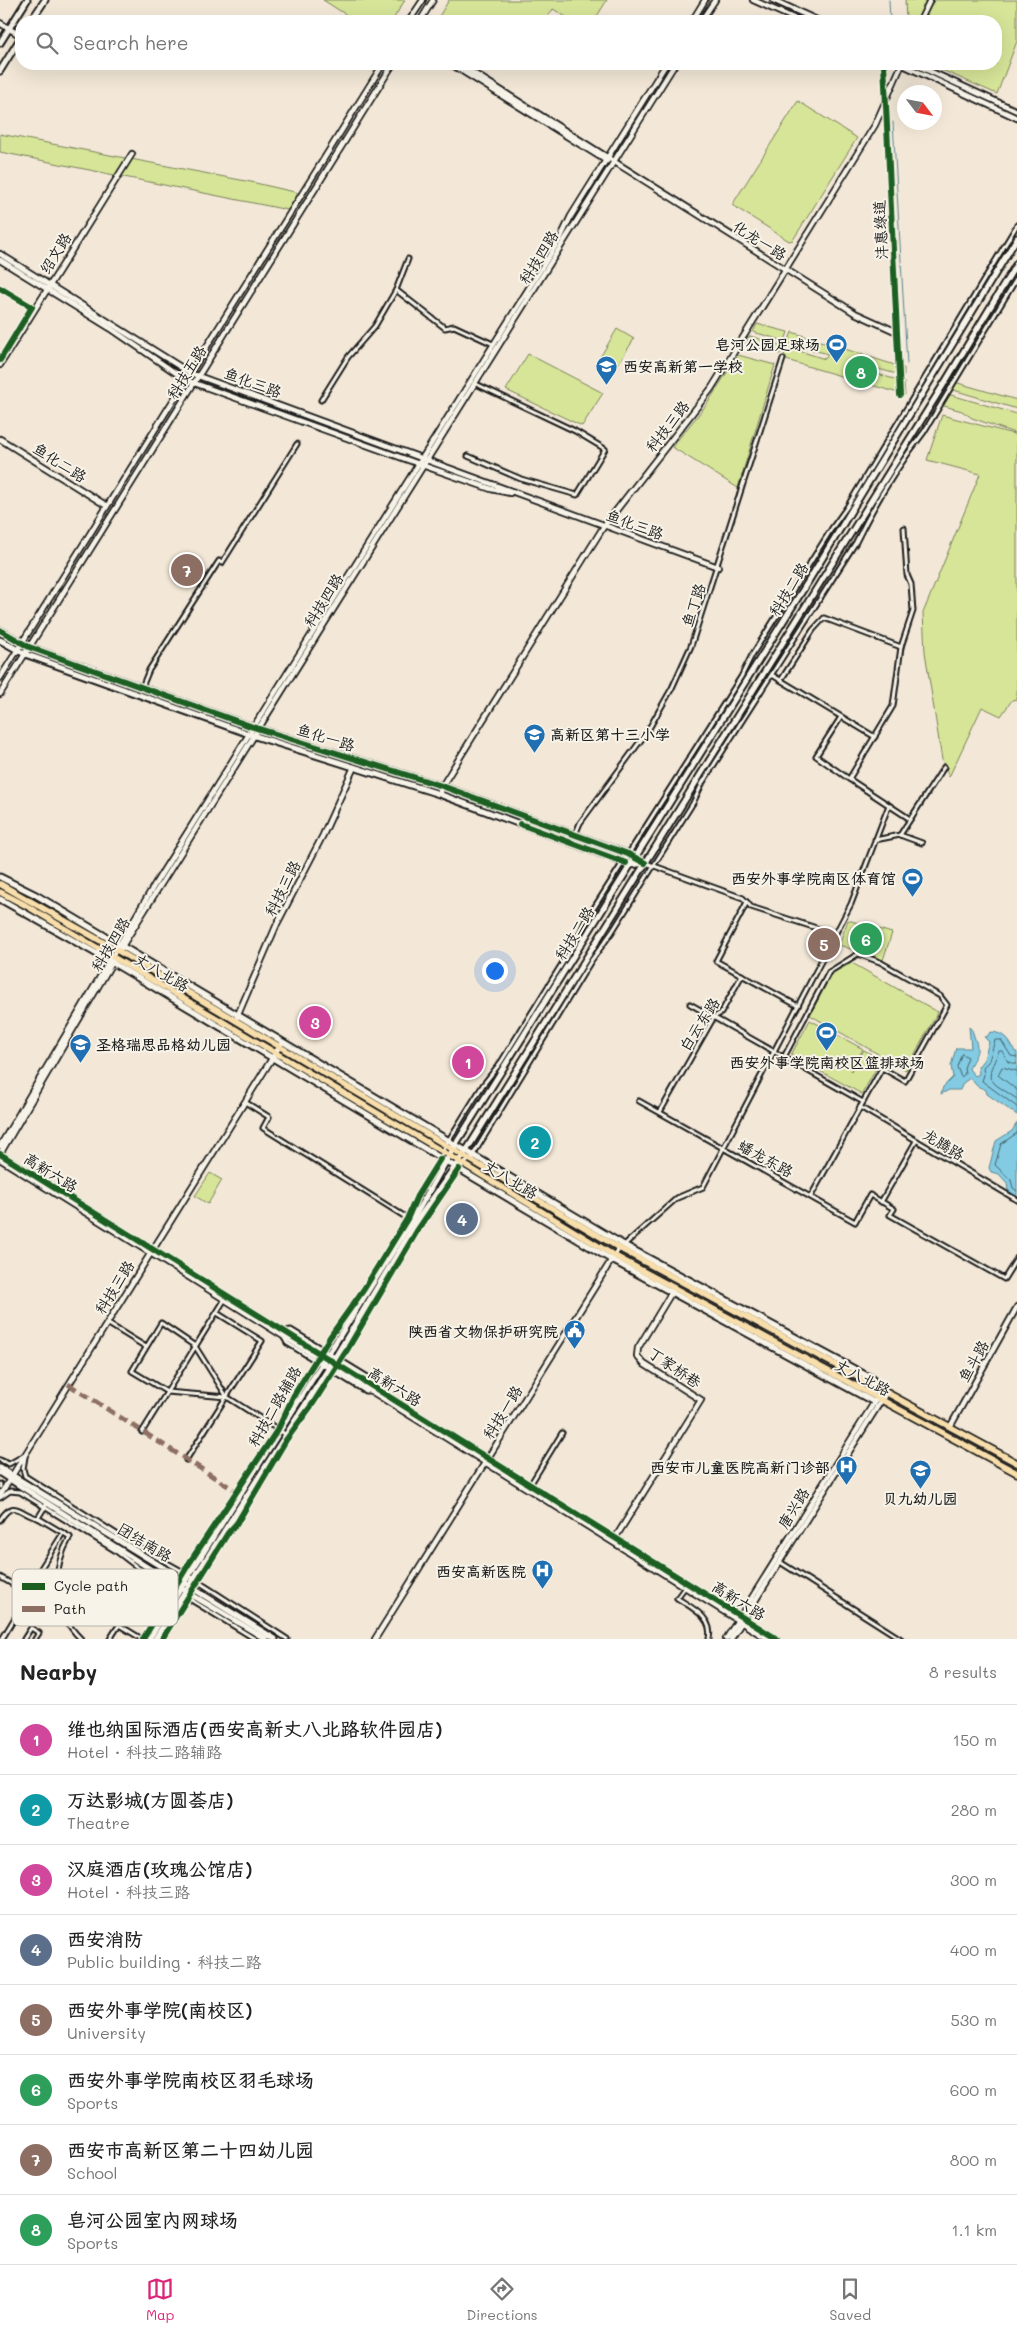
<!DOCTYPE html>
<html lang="en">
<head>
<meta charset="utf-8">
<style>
  body { margin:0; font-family:Mali,"LXGW WenKai TC",sans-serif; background:#f2f2f2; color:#222 }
  .compass { position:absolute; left:897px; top:85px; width:45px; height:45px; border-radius:50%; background:#fff; box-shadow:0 5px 20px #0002; rotate:122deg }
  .you { position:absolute; left:494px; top:970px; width:18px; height:18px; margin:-12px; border:4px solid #fff; border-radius:50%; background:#1a73e8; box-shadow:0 0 0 8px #1a73e833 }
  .badge { display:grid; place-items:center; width:32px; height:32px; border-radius:50%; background:#db2777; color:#fff; font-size:16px; font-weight:700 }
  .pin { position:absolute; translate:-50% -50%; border:2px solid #fff; box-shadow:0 1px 5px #0006 }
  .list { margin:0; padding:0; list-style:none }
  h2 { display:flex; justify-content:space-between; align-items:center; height:65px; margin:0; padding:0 20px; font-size:21px }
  h2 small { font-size:16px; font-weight:400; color:#767676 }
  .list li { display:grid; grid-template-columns:32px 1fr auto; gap:15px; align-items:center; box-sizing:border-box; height:70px; padding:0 20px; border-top:1px solid #e0e0e0 }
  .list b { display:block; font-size:19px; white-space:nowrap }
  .list p { margin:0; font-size:16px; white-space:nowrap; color:#767676 }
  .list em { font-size:16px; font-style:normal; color:#767676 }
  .icon { flex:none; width:28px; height:28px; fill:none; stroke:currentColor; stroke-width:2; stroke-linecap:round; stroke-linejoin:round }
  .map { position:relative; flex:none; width:1017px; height:1639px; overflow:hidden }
  .search { position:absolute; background:#fff; box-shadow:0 5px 20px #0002; left:15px; right:15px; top:15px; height:55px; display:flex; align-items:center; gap:12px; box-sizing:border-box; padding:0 18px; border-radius:20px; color:#767676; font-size:19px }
  .sheet { height:625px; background:#fff }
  nav { display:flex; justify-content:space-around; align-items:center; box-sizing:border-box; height:70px; border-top:1px solid #e0e0e0; background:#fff; font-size:14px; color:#767676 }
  nav a { display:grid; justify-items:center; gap:2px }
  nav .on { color:#db2777 }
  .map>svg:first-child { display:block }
  .green { fill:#d6e598; stroke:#79805a }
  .water { fill:#82cbe3; stroke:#598593 }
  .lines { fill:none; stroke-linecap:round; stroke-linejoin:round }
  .shore { stroke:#45626c; stroke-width:1 }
  .stream { stroke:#598593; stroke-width:1 }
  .minor-casing { stroke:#1c1c1c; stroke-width:7 }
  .tertiary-casing { stroke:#1c1c1c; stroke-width:8 }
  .secondary-casing { stroke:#1c1c1c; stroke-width:9 }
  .primary-casing { stroke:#1c1c1c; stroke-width:9 }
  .minor { stroke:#f7f3e8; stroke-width:3 }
  .tertiary { stroke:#f7f3e8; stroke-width:4.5 }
  .secondary { stroke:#f7f3e8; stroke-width:5 }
  .primary { stroke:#f8deab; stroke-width:5.5 }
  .quiet { stroke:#8d6e63; stroke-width:5; stroke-dasharray:10 5; stroke-linecap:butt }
  .cycleway-casing { stroke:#f7f3e8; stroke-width:9 }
  .cycleway { stroke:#1b5e20; stroke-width:6 }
  .labels { text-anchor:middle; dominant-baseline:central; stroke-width:4; stroke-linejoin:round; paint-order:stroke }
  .street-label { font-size:15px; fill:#1c1c1c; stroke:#f7f3e8 }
  .poi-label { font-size:15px; font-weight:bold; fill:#1c1c1c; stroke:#f7f3e8; text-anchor:end }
  .key { fill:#f7f3e8; stroke:#b5b2ab; stroke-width:1 }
  .key-label { font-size:14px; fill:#1c1c1c }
</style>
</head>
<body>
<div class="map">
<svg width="1017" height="1639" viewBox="0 0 1017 1639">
  <rect width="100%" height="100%" fill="#f3e8d7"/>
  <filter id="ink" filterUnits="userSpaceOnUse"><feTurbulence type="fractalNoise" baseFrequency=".02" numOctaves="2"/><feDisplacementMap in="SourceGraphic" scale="10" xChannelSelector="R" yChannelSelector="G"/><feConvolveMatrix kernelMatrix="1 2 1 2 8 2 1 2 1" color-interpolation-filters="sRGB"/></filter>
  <g filter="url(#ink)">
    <g class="green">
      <path d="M323,0H405L392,21H356Z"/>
      <path d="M449,0H607L594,21H573L553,9L545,21H440L438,18Z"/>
      <path d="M905,0H1017V41L997,94L928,64H996V21H906Z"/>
      <path d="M798,101L857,138L793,240L789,241L732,205Z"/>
      <path d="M0,134L251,182L299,193L288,210L0,152Z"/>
      <path d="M757,324L788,332L785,341L753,332Z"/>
      <path d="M617,329L634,339L615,369L599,359Z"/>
      <path d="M792,332L904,368V376L860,364L874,373L904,382L905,395L783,359L787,347L825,359L828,354L788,343Z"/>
      <path d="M750,336L783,346L780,354L746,344Z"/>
      <path d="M528,354L603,393L582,426L506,390Z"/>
      <path d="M738,355L775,365L738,488L672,447L707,404Z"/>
      <path d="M944,379L1017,400V409L940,386Z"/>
      <path d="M937,391L1017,414V434L972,418L962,411L930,402Z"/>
      <path d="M942,415L1017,435V699L1012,700L1001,716L982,707L949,777L942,760L925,652L923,613L980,474L927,460Z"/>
      <path d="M848,920L892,933L883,960L839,945Z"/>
      <path d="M852,963L938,1012L906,1070L810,1015L832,973Z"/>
      <path d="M810,1020L863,1049L851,1071L864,1050L881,1060L862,1094L791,1055Z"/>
      <path d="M210,1173L222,1180L208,1204L195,1196Z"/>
    </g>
    <g class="water">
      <path d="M969,1027C972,1029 973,1032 974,1036C981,1054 975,1053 969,1069L975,1076L979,1074L978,1067L984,1059L989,1042L984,1037L988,1036L990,1032C1004,1032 1010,1041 1015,1052H1017V1115L987,1094L986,1090L977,1086L970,1078L963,1083L960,1090H949L941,1094L943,1087L953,1077L951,1066L956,1048H971Z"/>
      <path d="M1017,1123V1197L1008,1191L1007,1183L999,1174L991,1172L989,1168L996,1141L1012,1131Z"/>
    </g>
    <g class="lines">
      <g class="shore">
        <path d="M962,1054L968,1057L964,1068L965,1074L961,1077L957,1067Z"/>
        <path d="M1017,1057L1011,1056L1001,1040H995L989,1061L983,1067L984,1075L982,1081L1017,1107"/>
        <path d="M1017,1064L1008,1062L1002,1051H999L991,1069L990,1078L996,1085L1017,1099"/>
        <path d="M1017,1071L1002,1067L998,1075L1017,1090"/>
        <path d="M1017,1133L1001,1144L995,1165L1011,1180L1013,1188L1017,1191"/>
      </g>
      <g class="stream">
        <path d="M889,0L890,21"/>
        <path d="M893,122L907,364"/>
      </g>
      <defs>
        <g id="minor">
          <path d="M396,290L445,328L454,326L493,344"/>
          <path d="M321,400L348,357L375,326L396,290L408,259"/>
          <path d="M468,456L521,479L577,495L605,449L575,431L474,383"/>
          <path d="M904,528L907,575L911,584L913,611L901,647L893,706L849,779L910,819"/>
          <path d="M772,675L875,737"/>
          <path d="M781,680L813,630L824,618L901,647"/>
          <path d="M142,687L149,670L219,561L222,563L297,444"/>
          <path d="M841,717L816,756L849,779"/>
          <path d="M575,835L580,823L647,732L672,688L691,646L783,359"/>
          <path d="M900,835L944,767"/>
          <path d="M875,840L900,835L922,843"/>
          <path d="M646,863L743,898L751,907L835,934"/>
          <path d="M747,902L716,961L798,1006"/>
          <path d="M690,1004L863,1102"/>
          <path d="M784,1057L829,972L858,954L880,962L940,996L947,1005L905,1081L882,1068L811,1196"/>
          <path d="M639,1101L855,1222L870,1195L894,1209L890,1215L1004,1279L1017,1258"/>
          <path d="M245,1102L269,1117L263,1128L412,1221"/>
          <path d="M860,1107L1017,1200"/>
          <path d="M660,1112L714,1017L721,1013L742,975"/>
          <path d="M440,1159L445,1146L483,1085L501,1062L578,938L585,922L741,677L752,655L832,528L847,507L1017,225"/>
          <path d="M459,1169L462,1164L470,1160L591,961L612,932L693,803L703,782L856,542C875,503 898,465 924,432L1017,278"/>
          <path d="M881,1202L916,1141"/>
          <path d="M624,1245L677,1198L703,1187L851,904L889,805"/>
          <path d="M107,1323L146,1347"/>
          <path d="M286,1331L291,1330L371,1379L373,1386"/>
          <path d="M283,1336L287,1343L365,1391H371"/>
          <path d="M227,1397L195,1346L161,1323L132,1371L167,1392L227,1397L285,1434"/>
          <path d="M142,1432L225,1299"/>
          <path d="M25,1457L23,1469L25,1476L126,1540L180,1570L287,1639"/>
          <path d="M0,1460L9,1464L23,1456"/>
          <path d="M186,1460L262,1341L217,1313"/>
          <path d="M0,1484V1487"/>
          <path d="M530,1485L562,1433"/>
          <path d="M0,1498L10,1491L20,1492L116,1551L150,1577L177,1593"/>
          <path d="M46,1505L38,1518L70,1537C50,1572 52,1611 81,1639"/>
          <path d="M0,1520C15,1497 20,1515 38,1518"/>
          <path d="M780,1562L901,1639"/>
          <path d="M0,1577L26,1592L63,1533"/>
          <path d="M685,1587L677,1598C692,1608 714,1618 709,1639"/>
          <path d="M183,1595L255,1639"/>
          <path d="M2,1639L19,1611"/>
          <path d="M24,1639L31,1628L39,1633L35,1639"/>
          <path d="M110,1639L119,1625L142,1639"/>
        </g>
        <g id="tertiary">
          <path d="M753,0L800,21"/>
          <path d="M773,0L819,21"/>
          <path d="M409,21L423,0"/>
          <path d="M420,21L433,0"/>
          <path d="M692,21L705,0"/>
          <path d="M701,21L715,0"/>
          <path d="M920,21L930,0"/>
          <path d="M0,23L21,36"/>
          <path d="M451,64L607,161"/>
          <path d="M459,64L855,313L897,332"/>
          <path d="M901,64L1017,118"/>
          <path d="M914,64L1017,111"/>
          <path d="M0,254L190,373L718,567"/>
          <path d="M0,260L110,328L186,380L422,465L491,489L510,493"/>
          <path d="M0,365L132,154"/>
          <path d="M0,439L107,506"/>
          <path d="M0,678L383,64"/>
          <path d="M0,694L393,64"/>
          <path d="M439,794L442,786L604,526L711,389L875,125L902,64"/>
          <path d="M121,948L675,64"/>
          <path d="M237,1017L277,924L323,835L354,767"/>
          <path d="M0,1146L155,884L561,237L571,216L666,64"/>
          <path d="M0,1154L113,961"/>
          <path d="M0,1154L777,1639"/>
          <path d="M0,1159L768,1639"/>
          <path d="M950,1427L1017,1307"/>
          <path d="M0,1495L281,1044"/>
          <path d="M614,1540L701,1400L644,1364L637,1356L638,1348L673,1290"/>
          <path d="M375,1639L619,1248"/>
          <path d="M726,1639L882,1390"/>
          <path d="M731,1639L886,1393"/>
        </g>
        <g id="secondary">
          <path d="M31,21L45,0"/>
          <path d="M0,43L27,0"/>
          <path d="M0,71L21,37"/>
          <path d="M0,630L29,647L253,727L442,786L628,854L645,863"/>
          <path d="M0,640L25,654L249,734L439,794L631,865L645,863"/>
          <path d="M0,877L36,895L624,1245L871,1378L880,1388"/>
          <path d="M0,899L108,960L612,1260L874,1402"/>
          <path d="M0,1468L180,1578L189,1586L275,1639"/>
          <path d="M0,1473L172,1583L266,1639"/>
          <path d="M149,1639L412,1221L457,1142L809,580L1017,238"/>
          <path d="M155,1639L328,1369L419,1218L468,1148L947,379L1017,263"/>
        </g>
        <g id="primary">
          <path d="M0,884L115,949L619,1248L1017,1463"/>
          <path d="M0,892L25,905L457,1160L615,1256L1017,1473"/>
        </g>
      </defs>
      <use href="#minor" class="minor-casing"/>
      <use href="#tertiary" class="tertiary-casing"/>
      <use href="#secondary" class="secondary-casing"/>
      <use href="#primary" class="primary-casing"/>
      <use href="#minor" class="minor"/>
      <use href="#tertiary" class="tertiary"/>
      <use href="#secondary" class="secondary"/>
      <use href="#primary" class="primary"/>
      <path class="quiet" d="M68,1384L239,1493"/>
      <defs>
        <g id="cycleway">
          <path d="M884,64L900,395"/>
          <path d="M0,288L32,307L0,360"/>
          <path d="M0,630L29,647L253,727L442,786L628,854L645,863"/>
          <path d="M520,824L626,863"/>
          <path d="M0,1154L777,1639"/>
          <path d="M143,1639L190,1562L278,1429L294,1395L330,1337L364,1289L407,1219L417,1196L440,1159"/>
          <path d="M162,1639L228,1533L237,1523L286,1440L314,1402L347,1350L417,1231L459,1169"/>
        </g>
      </defs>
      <use href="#cycleway" class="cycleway-casing"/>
      <use href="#cycleway" class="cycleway"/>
    </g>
  </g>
  <defs>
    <symbol id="stadium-pin" viewBox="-11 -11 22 30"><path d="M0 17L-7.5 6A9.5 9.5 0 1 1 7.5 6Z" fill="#1f6fb2" stroke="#f7f3e8"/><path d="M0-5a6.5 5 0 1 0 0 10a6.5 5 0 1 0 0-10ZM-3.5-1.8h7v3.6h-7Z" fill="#fff"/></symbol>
    <symbol id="school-pin" viewBox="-11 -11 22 30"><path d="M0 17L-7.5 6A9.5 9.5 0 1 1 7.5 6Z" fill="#1f6fb2" stroke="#f7f3e8"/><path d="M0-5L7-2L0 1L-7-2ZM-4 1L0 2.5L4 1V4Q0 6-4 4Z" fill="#fff"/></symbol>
    <symbol id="civic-pin" viewBox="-11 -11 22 30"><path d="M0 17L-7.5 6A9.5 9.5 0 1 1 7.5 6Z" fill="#1f6fb2" stroke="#f7f3e8"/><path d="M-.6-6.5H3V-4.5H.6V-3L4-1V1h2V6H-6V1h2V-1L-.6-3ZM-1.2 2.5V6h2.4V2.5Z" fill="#fff"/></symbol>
    <symbol id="hospital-pin" viewBox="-11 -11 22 30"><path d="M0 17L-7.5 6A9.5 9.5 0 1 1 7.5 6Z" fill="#1f6fb2" stroke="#f7f3e8"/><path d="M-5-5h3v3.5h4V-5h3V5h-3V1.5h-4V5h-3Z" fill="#fff"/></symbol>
  </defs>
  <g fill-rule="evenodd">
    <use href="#stadium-pin" x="824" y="332" width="25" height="34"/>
    <use href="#school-pin" x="594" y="354" width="25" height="34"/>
    <use href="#school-pin" x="522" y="722" width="25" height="34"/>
    <use href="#stadium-pin" x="900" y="866" width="25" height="34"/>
    <use href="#stadium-pin" x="814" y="1020" width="25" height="34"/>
    <use href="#school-pin" x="68" y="1032" width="25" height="34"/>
    <use href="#civic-pin" x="562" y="1318" width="25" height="34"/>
    <use href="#hospital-pin" x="834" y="1454" width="25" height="34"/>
    <use href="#school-pin" x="908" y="1458" width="25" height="34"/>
    <use href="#hospital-pin" x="530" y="1558" width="25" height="34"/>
  </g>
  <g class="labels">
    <g class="street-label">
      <text transform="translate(880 230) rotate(-93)">沣惠绿道</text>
      <text transform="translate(760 240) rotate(32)">化龙一路</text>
      <text transform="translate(55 253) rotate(-58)">绍文路</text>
      <text transform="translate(538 257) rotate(-58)">科技四路</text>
      <text transform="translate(186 372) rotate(-58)">科技五路</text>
      <text transform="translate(253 382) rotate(20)">鱼化三路</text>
      <text transform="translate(667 426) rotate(-52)">科技三路</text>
      <text transform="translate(60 462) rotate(32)">鱼化二路</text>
      <text transform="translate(635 524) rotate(20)">鱼化三路</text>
      <text transform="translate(788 589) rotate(-58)">科技二路</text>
      <text transform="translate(323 600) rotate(-58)">科技四路</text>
      <text transform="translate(693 605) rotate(-72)">鱼丁路</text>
      <text transform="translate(326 737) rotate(17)">鱼化一路</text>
      <text transform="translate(282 888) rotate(-63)">科技三路</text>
      <text transform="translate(574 933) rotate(-58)">科技二路</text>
      <text transform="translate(110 944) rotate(-59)">科技四路</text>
      <text transform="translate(162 972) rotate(30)">丈八北路</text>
      <text transform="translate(699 1024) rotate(-57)">白云东路</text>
      <text transform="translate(944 1144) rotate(31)">龙腾路</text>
      <text transform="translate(766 1158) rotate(29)">蟠龙东路</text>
      <text transform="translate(51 1172) rotate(32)">高新六路</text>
      <text transform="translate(511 1179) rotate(31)">丈八北路</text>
      <text transform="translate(114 1287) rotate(-58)">科技三路</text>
      <text transform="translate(973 1361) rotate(-61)">鱼斗路</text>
      <text transform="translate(675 1367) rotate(34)">丁家桥巷</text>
      <text transform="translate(863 1377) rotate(28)">丈八北路</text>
      <text transform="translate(395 1386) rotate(32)">高新六路</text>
      <text transform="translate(274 1406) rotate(-60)">科技二路辅路</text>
      <text transform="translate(502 1412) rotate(-58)">科技一路</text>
      <text transform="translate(793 1508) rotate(-58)">唐兴路</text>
      <text transform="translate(145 1542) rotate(31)">团结南路</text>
      <text transform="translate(739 1600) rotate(32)">高新六路</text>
    </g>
    <g class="poi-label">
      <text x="820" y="344">皂河公园足球场</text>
      <text x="623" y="366" text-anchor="start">西安高新第一学校</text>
      <text x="550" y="734" text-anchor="start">高新区第十三小学</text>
      <text x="896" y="878">西安外事学院南区体育馆</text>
      <text x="96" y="1044" text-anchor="start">圣格瑞思品格幼儿园</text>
      <text x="827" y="1062" text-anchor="middle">西安外事学院南校区篮排球场</text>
      <text x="558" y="1331">陕西省文物保护研究院</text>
      <text x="830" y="1467">西安市儿童医院高新门诊部</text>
      <text x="920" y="1498" text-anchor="middle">贝九幼儿园</text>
      <text x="526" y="1571">西安高新医院</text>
    </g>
  </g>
  <rect x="12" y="1569" width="166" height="57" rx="8" class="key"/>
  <rect x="22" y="1583" width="23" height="7" fill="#1b5e20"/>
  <rect x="22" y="1606" width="23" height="6" fill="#8d6e63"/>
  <g class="key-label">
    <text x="54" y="1591">Cycle path</text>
    <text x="54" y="1614">Path</text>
  </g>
</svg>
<svg class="compass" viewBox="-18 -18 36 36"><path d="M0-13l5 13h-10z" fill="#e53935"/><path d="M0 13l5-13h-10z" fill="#767676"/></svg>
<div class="you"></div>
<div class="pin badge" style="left:468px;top:1062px;background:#d1479c">1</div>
<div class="pin badge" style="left:535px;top:1142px;background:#0f9aa8">2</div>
<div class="pin badge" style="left:315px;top:1022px;background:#d1479c">3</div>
<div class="pin badge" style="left:462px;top:1219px;background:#5c6f8a">4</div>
<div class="pin badge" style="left:824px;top:944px;background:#8d6e63">5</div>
<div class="pin badge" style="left:866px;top:939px;background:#2e9e5b">6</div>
<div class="pin badge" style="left:187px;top:570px;background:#8d6e63">7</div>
<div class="pin badge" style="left:861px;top:372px;background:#2e9e5b">8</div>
<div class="search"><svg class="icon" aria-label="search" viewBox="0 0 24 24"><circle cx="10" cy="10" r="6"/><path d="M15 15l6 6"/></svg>Search here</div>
</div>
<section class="sheet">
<h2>Nearby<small>8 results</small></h2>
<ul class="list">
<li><span class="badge" style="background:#d1479c">1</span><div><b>维也纳国际酒店(西安高新丈八北路软件园店)</b><p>Hotel · 科技二路辅路</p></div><em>150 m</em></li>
<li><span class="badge" style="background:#0f9aa8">2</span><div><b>万达影城(方圆荟店)</b><p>Theatre</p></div><em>280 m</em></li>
<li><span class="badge" style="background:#d1479c">3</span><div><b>汉庭酒店(玫瑰公馆店)</b><p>Hotel · 科技三路</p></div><em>300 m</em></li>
<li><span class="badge" style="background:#5c6f8a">4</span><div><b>西安消防</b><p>Public building · 科技二路</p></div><em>400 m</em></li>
<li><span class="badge" style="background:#8d6e63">5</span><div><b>西安外事学院(南校区)</b><p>University</p></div><em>530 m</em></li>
<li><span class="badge" style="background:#2e9e5b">6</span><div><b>西安外事学院南校区羽毛球场</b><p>Sports</p></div><em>600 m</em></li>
<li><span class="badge" style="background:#8d6e63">7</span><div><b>西安市高新区第二十四幼儿园</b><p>School</p></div><em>800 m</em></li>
<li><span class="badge" style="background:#2e9e5b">8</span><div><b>皂河公园室内网球场</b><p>Sports</p></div><em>1.1 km</em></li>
</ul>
</section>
<nav>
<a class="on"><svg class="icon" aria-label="map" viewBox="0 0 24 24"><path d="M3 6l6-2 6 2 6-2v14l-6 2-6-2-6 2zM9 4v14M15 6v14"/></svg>Map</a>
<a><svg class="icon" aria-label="directions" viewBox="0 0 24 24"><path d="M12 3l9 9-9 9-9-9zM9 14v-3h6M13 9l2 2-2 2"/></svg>Directions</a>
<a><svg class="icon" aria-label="saved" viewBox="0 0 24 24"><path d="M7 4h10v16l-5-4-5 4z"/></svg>Saved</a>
</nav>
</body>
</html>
